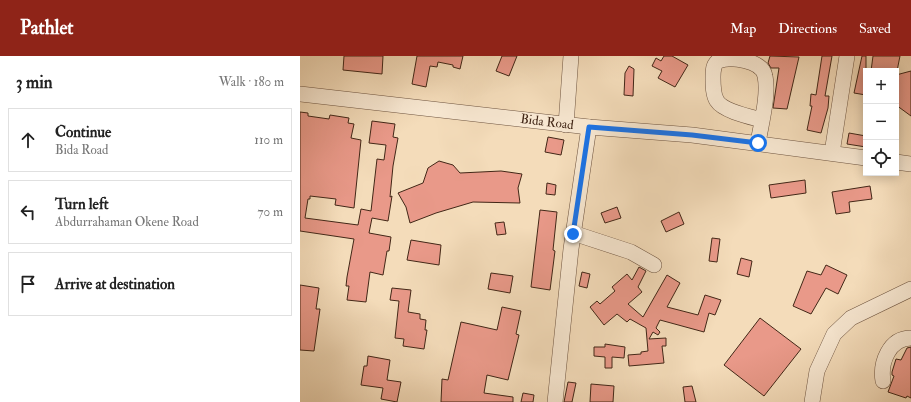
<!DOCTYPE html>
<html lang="en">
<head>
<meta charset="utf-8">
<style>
  body { margin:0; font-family:"IM FELL Double Pica",serif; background:#f2f2f2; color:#222 }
  .controls { position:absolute; right:12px; top:12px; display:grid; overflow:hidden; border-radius:0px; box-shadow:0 2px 10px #0003 }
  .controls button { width:36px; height:36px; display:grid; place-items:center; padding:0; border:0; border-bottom:1px solid #e0e0e0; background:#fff; color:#222; font:20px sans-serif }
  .stop { position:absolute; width:12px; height:12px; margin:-9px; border:3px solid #1a73e8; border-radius:50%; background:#fff }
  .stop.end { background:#1a73e8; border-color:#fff; box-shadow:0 1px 4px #0008 }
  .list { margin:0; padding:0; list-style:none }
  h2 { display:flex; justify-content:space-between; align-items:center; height:52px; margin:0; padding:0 16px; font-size:17px }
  h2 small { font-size:13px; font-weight:400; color:#767676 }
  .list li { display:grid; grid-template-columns:26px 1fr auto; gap:12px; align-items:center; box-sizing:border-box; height:64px; margin:0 8px 8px; padding:0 8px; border:1px solid #e0e0e0; border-radius:0px }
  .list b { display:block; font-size:15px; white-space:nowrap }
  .list p { margin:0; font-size:13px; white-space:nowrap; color:#767676 }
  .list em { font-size:13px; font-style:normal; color:#767676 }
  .icon { flex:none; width:22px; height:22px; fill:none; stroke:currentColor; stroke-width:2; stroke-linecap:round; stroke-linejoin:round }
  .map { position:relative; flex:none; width:611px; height:346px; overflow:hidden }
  header { display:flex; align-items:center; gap:24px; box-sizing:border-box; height:56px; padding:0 20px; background:#8f2418; color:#fff }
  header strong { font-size:19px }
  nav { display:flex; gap:22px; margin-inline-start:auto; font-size:14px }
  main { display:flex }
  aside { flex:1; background:#fff }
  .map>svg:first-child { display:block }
  .building { fill:#e99989; stroke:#422717 }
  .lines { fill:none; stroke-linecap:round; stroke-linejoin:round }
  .minor-casing { stroke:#6e5440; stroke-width:16 }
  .minor { stroke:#f8e8d2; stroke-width:15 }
  .route { stroke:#1a73e8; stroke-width:5 }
  .labels { text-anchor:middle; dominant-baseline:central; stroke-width:3; stroke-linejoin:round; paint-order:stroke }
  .street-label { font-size:13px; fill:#422717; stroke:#f8e8d2 }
</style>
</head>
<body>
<header>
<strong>Pathlet</strong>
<nav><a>Map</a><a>Directions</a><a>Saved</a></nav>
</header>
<main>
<aside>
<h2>3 min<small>Walk · 180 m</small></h2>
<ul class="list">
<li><svg class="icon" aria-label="ahead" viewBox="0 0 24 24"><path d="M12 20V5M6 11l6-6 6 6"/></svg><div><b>Continue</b><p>Bida Road</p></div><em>110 m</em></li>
<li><svg class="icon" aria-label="left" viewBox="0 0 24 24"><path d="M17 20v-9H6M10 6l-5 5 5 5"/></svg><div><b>Turn left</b><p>Abdurrahaman Okene Road</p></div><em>70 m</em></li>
<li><svg class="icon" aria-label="arrive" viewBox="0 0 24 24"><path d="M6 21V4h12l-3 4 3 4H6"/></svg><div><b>Arrive at destination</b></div></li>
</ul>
</aside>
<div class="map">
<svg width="611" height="346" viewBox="0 0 611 346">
  <rect width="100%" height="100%" fill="#f4dcba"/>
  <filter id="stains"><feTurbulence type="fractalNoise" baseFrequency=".005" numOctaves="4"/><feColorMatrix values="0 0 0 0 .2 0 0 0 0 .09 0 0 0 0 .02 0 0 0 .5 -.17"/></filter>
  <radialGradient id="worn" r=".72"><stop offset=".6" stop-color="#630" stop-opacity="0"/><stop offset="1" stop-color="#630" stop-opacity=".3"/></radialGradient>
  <g class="building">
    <path d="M44,0H83L82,18L43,14Z"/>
    <path d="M117,0H163L160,13L153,11V9L138,6L137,11L130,10L126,31L112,28Z"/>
    <path d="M202,0H217L209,20L196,15Z"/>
    <path d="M364,0H372L388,9L375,31L358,22L362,15L352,10L356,2L361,5Z"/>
    <path d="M470,0L499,1L487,53L473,52L479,12H471L468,7Z"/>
    <path d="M522,0H532L525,40H529L528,52L521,77L507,74L512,50H510L511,38L516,39Z"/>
    <path d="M562,0H566V39L554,37Z"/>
    <path d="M573,0H600L597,15H571Z"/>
    <path d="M329,10L334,13L333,40L324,39L325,17Z"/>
    <path d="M611,15V60L596,49V19Z"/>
    <path d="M0,56L8,57V60L29,63L30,59L49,62L48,67L54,68L51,82L61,84L54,152L35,149L36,143L10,140V143H8L5,162L58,169L61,153L71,155L77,103L84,104L86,89L69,87L72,65L95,68L93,81L98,82L93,110L90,141L92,140L88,165L72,162L69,177L91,181L89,195H87L83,219L70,216L66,246L47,244L49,230H46L47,221L54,183L0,175Z"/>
    <path d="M549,77L566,80V91L547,88Z"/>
    <path d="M248,81L264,84L261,99L245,96Z"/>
    <path d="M139,105L153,109L160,117L201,115L222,118L218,132L220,147L173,146L136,157L110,167L106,151L98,137L123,127L128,112Z"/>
    <path d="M505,124L506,137L471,142L469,129Z"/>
    <path d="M247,127L256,129L255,139L246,138Z"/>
    <path d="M570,130L572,143L549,146L550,156L536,158L532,136Z"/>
    <path d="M317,151L321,162L305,167L301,157Z"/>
    <path d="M240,154L257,156L253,194L255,195L250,234L231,231Z"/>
    <path d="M379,156L384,168L366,176L361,165Z"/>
    <path d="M204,166L206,178L197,179L195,167Z"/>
    <path d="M412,182L420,183L417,206L409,205Z"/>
    <path d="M111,184L141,189L139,209L107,204Z"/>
    <path d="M441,202L452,205L449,221L437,218Z"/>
    <path d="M526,209L547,219L538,238L526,232L511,258L493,250L507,215L521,219Z"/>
    <path d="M339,211L346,215L338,231L342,236L328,248L343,261L367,219L380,227L367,251L398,259L405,239L421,244L415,259L409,257L404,276L360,264L356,272L360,276L358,279L353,276L349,283L366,282V290H362L364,307L329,310L328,299L341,298V296L348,295L346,272L330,263L327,266L317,258L304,269L290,251L297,245L300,248L315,235L312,231L327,218L332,224Z"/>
    <path d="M282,216L290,218L287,232L279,230Z"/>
    <path d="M191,217L213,220L210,237L188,233Z"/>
    <path d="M0,229L19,232L16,253H20L14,295L0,294Z"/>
    <path d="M92,232L111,234L108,256L120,258V263L126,264L125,274H127L124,293L103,290L104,283L95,282L99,245L90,244Z"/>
    <path d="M202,251L221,255L216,278L219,279L208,324L187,319L184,337L213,341V346H141L142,323L148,324L161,266L197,274Z"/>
    <path d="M460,262L501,293L464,340L424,309Z"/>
    <path d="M305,288L325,291L324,302L312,301V312H305V301L294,300V291H305Z"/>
    <path d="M611,291V342L607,340L606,342L588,336L594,320L592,319V316L596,303L601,304L607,292Z"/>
    <path d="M68,300L90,304L87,324L101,326L97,346L81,343L83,332L61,329L64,310H67Z"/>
    <path d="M268,326L276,327L272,346H264Z"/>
    <path d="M291,328L314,330L313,346H290Z"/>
    <path d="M392,330L396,346H385L383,331Z"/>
    <path d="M223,337L234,339L233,346H221Z"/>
  </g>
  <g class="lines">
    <defs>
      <g id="minor">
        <path d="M0,38L289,71L392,79L566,102"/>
        <path d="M266,69L271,0"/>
        <path d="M458,87C461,68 469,39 465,20C462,4 431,0 418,5C413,9 413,15 413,21C413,29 413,39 417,45C423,55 451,61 462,64"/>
        <path d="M532,97L547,0"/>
        <path d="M596,106L611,108"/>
        <path d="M273,177L331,196L354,209"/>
        <path d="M583,325C580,307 589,282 611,282"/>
        <path d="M255,346L271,193L289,71"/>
        <path d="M512,346L517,315L534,278L551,262L611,233"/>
      </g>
    </defs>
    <use href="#minor" class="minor-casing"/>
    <use href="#minor" class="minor"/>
  </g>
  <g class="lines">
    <path class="route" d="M273,178L289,71L392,79L458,87"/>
  </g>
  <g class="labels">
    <g class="street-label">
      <text transform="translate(247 66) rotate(7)">Bida Road</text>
    </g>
  </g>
  <rect width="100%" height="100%" filter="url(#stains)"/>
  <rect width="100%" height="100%" fill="url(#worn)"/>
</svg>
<div class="controls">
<button>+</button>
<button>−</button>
<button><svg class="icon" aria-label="locate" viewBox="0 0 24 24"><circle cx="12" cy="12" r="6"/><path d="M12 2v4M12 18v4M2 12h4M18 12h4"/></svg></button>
</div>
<div class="stop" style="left:458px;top:87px"></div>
<div class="stop end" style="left:273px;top:178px"></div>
</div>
</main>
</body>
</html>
